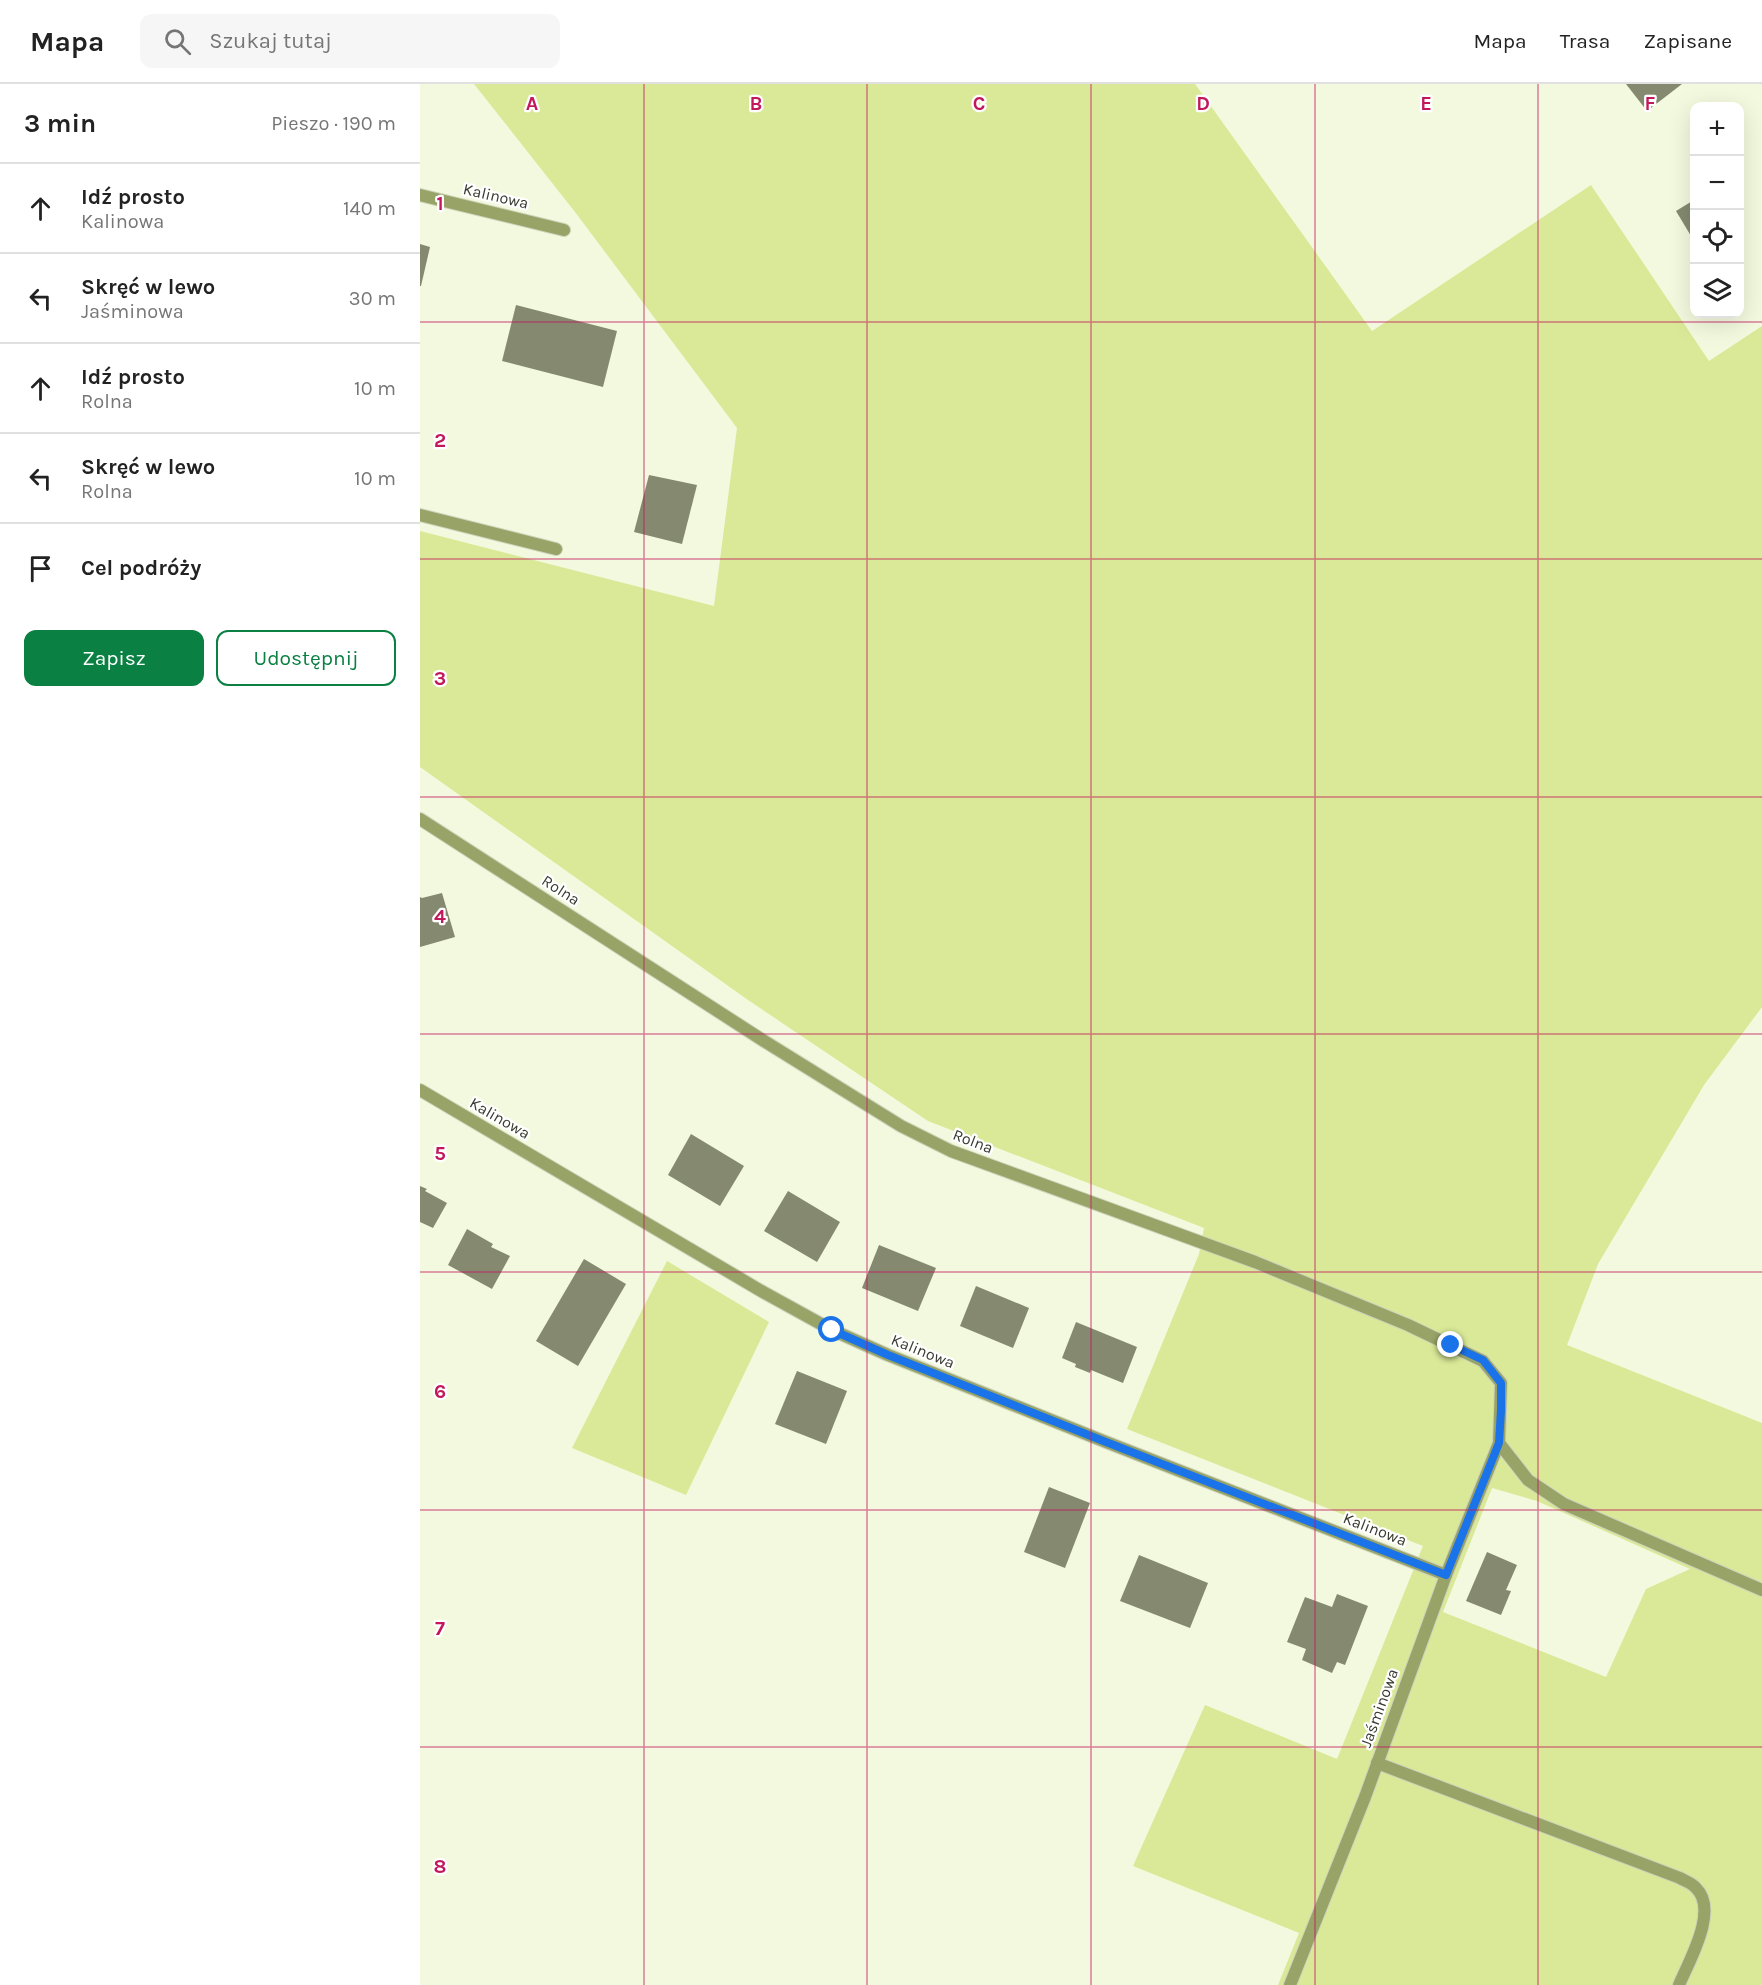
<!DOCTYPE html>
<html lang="pl">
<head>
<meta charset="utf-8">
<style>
  body { margin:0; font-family:Karla,sans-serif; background:#f6f6f6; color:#222 }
  .controls { position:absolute; right:18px; top:18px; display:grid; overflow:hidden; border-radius:12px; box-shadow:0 6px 24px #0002 }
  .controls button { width:54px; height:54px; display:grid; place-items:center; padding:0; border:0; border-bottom:2px solid #e0e0e0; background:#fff; color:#222; font:30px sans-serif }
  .stop { position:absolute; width:18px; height:18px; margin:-14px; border:4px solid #1a73e8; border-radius:50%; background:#fff }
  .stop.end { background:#1a73e8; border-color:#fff; box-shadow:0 2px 6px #0008 }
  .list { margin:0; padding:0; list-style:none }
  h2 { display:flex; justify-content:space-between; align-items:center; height:78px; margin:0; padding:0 24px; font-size:26px }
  h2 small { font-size:20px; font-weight:400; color:#767676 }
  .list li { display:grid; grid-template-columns:39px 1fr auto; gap:18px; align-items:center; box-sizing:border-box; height:90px; padding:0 24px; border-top:2px solid #e0e0e0 }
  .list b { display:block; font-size:22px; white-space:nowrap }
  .list p { margin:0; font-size:20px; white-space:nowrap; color:#767676 }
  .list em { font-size:20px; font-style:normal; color:#767676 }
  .actions { display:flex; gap:12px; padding:18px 24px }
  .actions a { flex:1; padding:14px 0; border:2px solid #0b8043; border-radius:12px; text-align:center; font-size:21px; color:#0b8043 }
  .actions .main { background:#0b8043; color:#fff }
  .icon { flex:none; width:33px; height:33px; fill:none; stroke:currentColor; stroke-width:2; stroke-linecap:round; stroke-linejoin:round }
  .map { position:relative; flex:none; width:1342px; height:1901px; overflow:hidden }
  header { display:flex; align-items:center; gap:36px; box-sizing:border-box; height:84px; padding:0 30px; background:#fff; border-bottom:2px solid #e0e0e0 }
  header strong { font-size:28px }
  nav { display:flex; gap:33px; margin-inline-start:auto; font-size:21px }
  .search { width:420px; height:54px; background:#f6f6f6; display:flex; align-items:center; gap:15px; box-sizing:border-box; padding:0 21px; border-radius:12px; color:#767676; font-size:22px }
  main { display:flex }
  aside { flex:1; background:#fff }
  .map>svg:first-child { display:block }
  .green { fill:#d9e997; fill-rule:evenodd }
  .building { fill:#848970 }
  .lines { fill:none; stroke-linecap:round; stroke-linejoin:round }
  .street-casing { stroke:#ced3bb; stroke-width:14 }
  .street { stroke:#98a368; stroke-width:12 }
  .route { stroke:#1a73e8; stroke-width:8 }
  .grid { fill:none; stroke:#c2185b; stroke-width:1.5; stroke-opacity:0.55 }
  .labels { text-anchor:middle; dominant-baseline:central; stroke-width:4.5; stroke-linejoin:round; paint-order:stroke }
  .street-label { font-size:16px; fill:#393b30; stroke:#fff }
  .grid-label { font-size:20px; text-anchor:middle; font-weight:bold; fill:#c2185b; stroke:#fff; stroke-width:4.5; stroke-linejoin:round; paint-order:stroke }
</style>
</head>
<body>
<header>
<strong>Mapa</strong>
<div class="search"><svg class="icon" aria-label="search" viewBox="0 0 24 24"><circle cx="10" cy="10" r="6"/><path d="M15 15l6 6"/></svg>Szukaj tutaj</div>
<nav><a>Mapa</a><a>Trasa</a><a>Zapisane</a></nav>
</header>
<main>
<aside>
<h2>3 min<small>Pieszo · 190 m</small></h2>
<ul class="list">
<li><svg class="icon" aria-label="ahead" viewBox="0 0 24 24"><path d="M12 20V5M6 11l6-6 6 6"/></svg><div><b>Idź prosto</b><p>Kalinowa</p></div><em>140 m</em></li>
<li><svg class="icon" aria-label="left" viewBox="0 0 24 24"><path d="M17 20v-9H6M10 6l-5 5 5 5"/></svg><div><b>Skręć w lewo</b><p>Jaśminowa</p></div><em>30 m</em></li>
<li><svg class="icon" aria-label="ahead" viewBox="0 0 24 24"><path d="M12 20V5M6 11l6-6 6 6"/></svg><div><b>Idź prosto</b><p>Rolna</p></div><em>10 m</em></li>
<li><svg class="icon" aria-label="left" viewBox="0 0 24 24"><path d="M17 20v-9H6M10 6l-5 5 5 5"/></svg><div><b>Skręć w lewo</b><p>Rolna</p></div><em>10 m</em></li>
<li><svg class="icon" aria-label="arrive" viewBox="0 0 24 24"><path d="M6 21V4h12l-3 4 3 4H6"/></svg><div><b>Cel podróży</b></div></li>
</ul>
<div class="actions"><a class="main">Zapisz</a><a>Udostępnij</a></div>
</aside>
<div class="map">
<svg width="1342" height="1901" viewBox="0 0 1342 1901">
  <rect width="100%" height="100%" fill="#f3f9de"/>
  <g class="green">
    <path d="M54,0H775L952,247L1171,101L1289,277L1342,242V923L1284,1001L1178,1180L1147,1261L1342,1339V1901H858L879,1849L713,1782L785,1621L917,1675L1003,1462L707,1345L779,1170L784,1144L508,1037L328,916L0,683V447L294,522L317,344L155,128ZM1072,1404L1117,1417L1270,1485L1226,1505L1186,1593L1023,1528Z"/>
    <path d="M247,1177L349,1238L266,1411L152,1364Z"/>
  </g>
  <g class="building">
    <path d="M1206,0H1262L1227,27Z"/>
    <path d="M1274,116V157L1256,127Z"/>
    <path d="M0,160L10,163L1,202H0Z"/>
    <path d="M96,221L197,247L183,303L82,277Z"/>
    <path d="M229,391L277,401L262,460L214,448Z"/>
    <path d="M22,809L35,853L0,863V813L2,814Z"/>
    <path d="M271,1050L324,1082L300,1122L248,1091Z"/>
    <path d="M0,1102L7,1105L5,1107L27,1119L13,1144L0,1138Z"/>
    <path d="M368,1107L420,1138L397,1178L344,1147Z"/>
    <path d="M47,1145L73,1160L71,1163L90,1172L72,1205L28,1181Z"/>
    <path d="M459,1161L516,1184L498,1227L442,1204Z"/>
    <path d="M164,1175L206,1200L158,1282L116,1257Z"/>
    <path d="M556,1202L609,1224L593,1264L540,1242Z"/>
    <path d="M656,1238L717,1263L703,1299L671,1286L670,1289L655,1283L656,1280L642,1274Z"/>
    <path d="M377,1287L427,1307L406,1360L355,1340Z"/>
    <path d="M629,1403L670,1419L645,1484L604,1468Z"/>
    <path d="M1067,1468L1097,1481L1086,1506L1091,1507L1081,1531L1046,1517Z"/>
    <path d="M719,1471L788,1499L770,1544L700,1517Z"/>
    <path d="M917,1510L948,1522L925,1581L917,1578L912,1589L882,1576L886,1565L867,1558L885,1513L912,1523Z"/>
  </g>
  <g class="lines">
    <defs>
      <g id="street">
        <path d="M0,111L144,146"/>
        <path d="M0,431L136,465"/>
        <path d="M0,735L344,957L481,1042L531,1067L835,1178L988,1241L1063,1277L1081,1299L1079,1359L1026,1491L945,1713L870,1901"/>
        <path d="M0,1006L343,1208L412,1246L468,1271L686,1358L1026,1491"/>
        <path d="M1079,1359L1108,1396L1144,1420L1342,1506"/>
        <path d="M957,1679L1260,1794C1265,1797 1272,1799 1276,1804C1299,1826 1269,1877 1259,1901"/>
      </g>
    </defs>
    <use href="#street" class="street-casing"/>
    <use href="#street" class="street"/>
  </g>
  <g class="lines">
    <path class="route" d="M412,1246L468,1271L686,1358L1026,1491L1079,1359L1081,1326V1299L1063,1276L1031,1261"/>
  </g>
  <path class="grid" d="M224,0V1901M447,0V1901M671,0V1901M895,0V1901M1118,0V1901M0,238H1342M0,475H1342M0,713H1342M0,950H1342M0,1188H1342M0,1426H1342M0,1663H1342"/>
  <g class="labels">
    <g class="street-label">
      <text transform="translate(76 112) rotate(13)">Kalinowa</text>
      <text transform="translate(141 806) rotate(33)">Rolna</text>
      <text transform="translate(80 1034) rotate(30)">Kalinowa</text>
      <text transform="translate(553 1057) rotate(21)">Rolna</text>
      <text transform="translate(503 1267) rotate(22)">Kalinowa</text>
      <text transform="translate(955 1445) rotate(21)">Kalinowa</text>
      <text transform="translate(959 1624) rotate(-70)">Jaśminowa</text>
    </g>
  </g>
  <g class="grid-label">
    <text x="112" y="26">A</text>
    <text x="336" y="26">B</text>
    <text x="559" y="26">C</text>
    <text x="783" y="26">D</text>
    <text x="1006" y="26">E</text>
    <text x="1230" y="26">F</text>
    <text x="20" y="126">1</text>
    <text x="20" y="363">2</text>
    <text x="20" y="601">3</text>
    <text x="20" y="839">4</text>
    <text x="20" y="1076">5</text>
    <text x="20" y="1314">6</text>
    <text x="20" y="1551">7</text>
    <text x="20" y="1789">8</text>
  </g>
</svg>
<div class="controls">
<button>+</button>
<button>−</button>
<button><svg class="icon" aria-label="locate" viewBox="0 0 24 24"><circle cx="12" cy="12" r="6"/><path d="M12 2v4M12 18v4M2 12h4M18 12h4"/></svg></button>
<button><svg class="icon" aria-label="layers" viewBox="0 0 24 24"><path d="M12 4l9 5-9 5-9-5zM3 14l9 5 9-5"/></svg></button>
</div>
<div class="stop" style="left:412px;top:1246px"></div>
<div class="stop end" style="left:1031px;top:1261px"></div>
</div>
</main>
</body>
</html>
